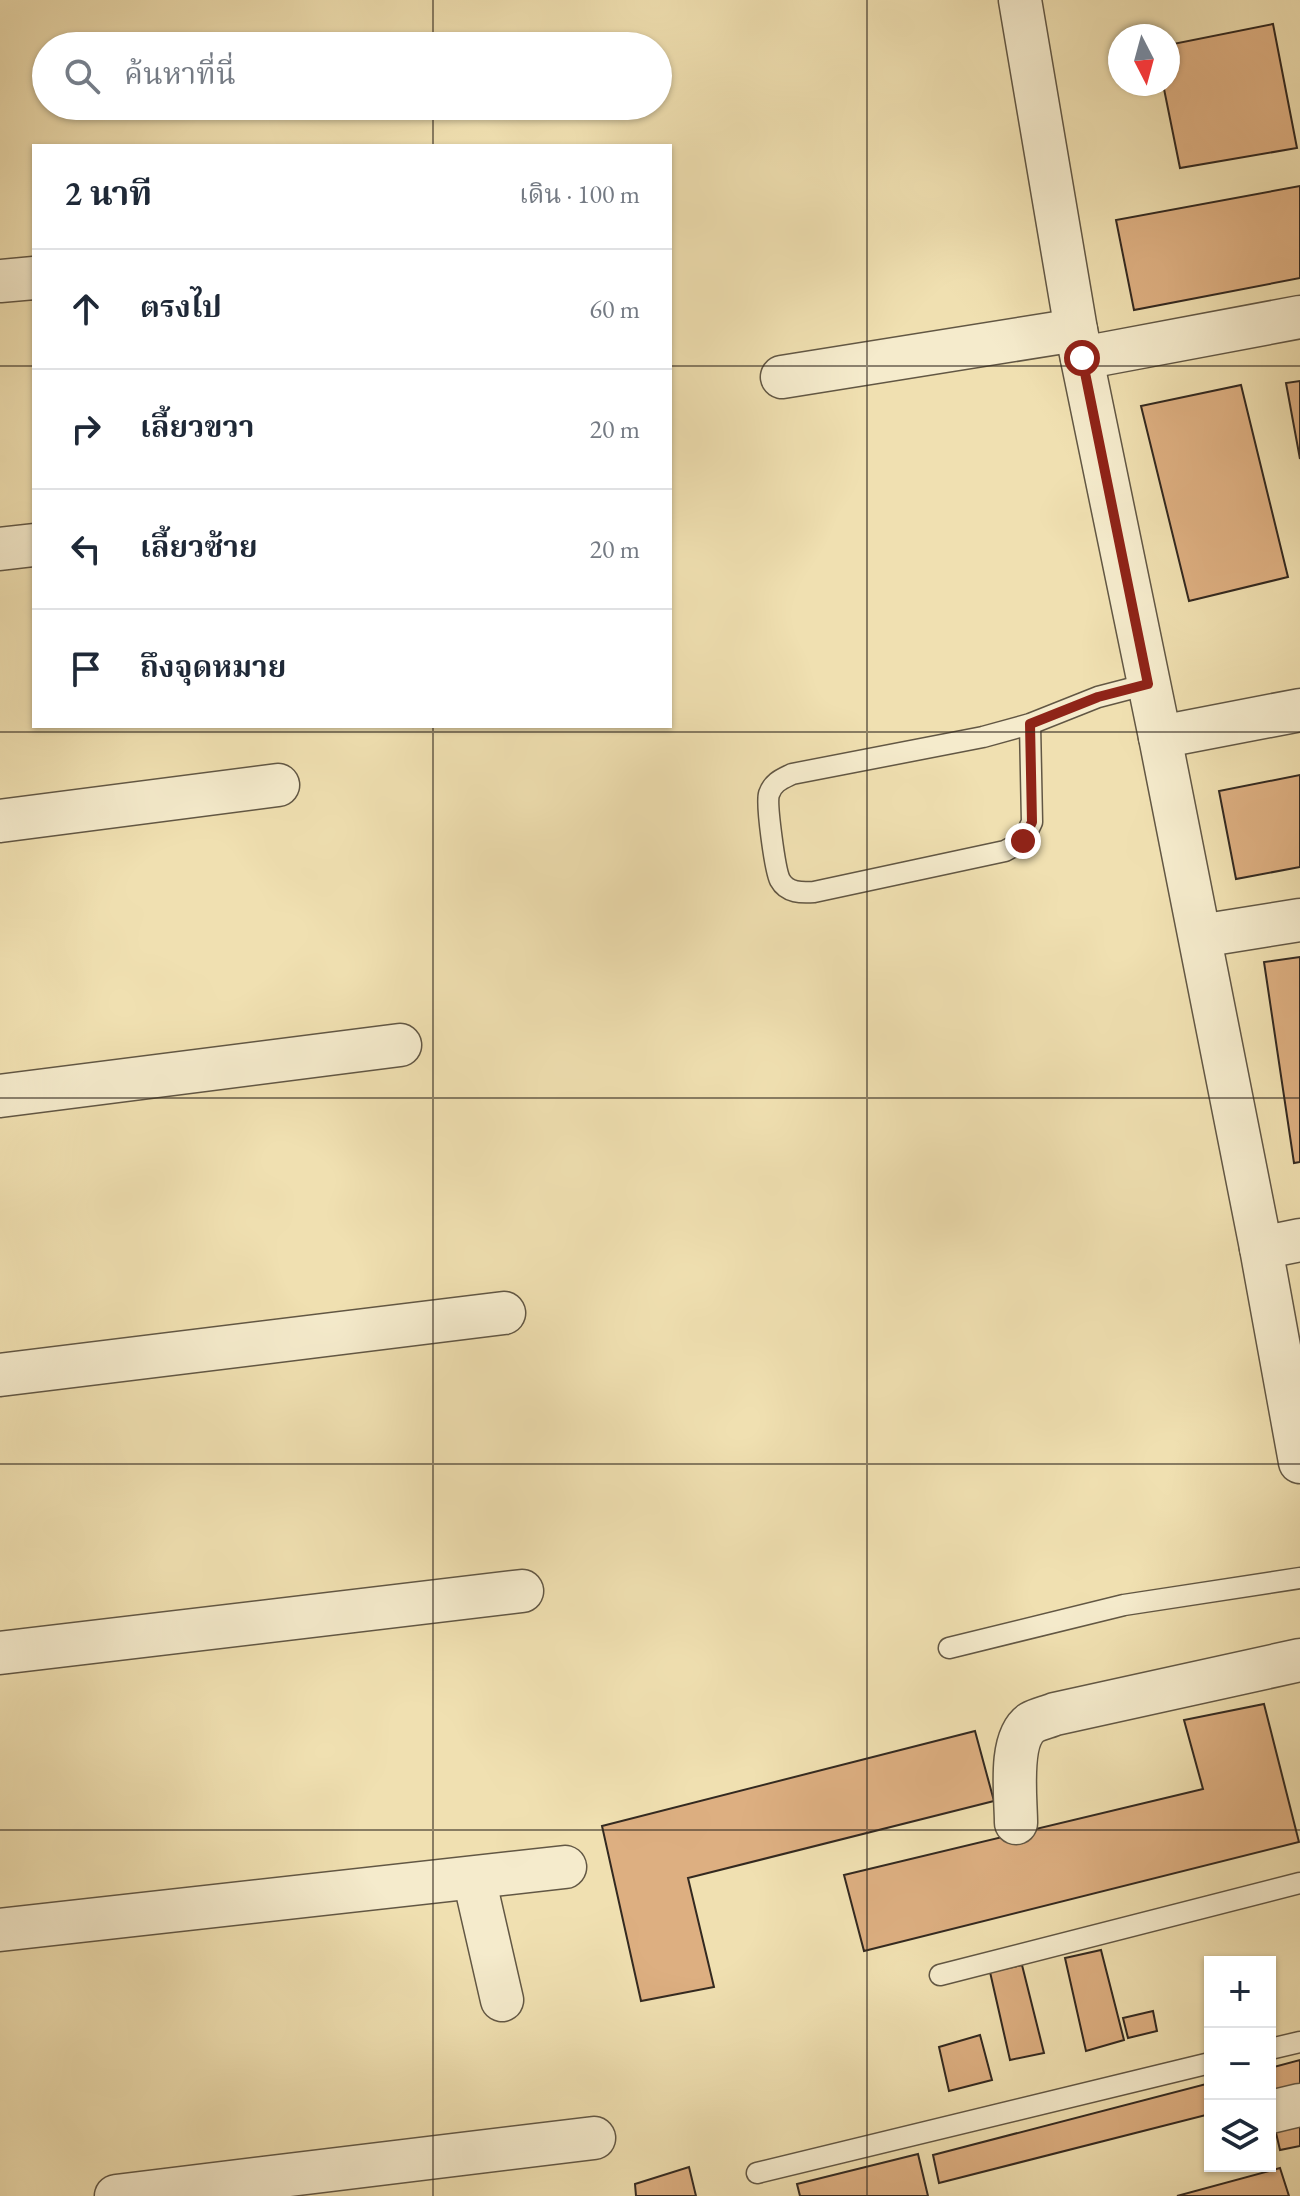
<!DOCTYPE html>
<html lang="th">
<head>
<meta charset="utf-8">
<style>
  body { margin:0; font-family:"EB Garamond","Noto Serif Thai",serif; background:#f2f2f3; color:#1f2937 }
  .controls { position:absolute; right:24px; bottom:24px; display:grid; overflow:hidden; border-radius:0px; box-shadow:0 2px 6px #0004 }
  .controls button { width:72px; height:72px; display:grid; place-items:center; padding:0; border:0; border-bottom:2px solid #e0e1e3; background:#fff; color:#1f2937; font:40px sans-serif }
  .compass { position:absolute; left:1108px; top:24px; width:72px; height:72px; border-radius:50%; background:#fff; box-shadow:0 2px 6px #0004; rotate:174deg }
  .stop { position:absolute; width:24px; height:24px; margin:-18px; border:6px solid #8f2418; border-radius:50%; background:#fff }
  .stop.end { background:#8f2418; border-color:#fff; box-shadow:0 2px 8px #0008 }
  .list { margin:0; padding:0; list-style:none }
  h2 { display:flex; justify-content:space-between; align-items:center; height:104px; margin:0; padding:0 32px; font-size:34px }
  h2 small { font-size:26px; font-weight:400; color:#747a83 }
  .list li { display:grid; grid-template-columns:52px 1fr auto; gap:24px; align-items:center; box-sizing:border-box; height:120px; padding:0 32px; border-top:2px solid #e0e1e3 }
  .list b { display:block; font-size:30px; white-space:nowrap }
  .list em { font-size:26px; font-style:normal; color:#747a83 }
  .icon { flex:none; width:44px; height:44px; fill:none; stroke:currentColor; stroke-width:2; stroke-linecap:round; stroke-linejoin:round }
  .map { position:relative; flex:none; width:1300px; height:2196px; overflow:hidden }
  .search { position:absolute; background:#fff; box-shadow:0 2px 6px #0004; left:32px; top:32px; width:640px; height:88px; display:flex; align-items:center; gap:20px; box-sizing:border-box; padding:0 28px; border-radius:44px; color:#747a83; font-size:30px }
  .panel { position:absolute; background:#fff; box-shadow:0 2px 6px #0004; left:32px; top:144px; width:640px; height:584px; border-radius:0px }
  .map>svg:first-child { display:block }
  .building { fill:#ddaf81; stroke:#332920; stroke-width:2 }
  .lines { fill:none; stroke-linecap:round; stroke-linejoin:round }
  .lane-casing { stroke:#625744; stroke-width:23 }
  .street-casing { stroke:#625744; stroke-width:45 }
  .lane { stroke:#f5ebcc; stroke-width:20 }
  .street { stroke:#f5ebcc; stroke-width:42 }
  .route { stroke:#8f2418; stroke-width:10 }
  .grid { fill:none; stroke:#332920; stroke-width:2; stroke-opacity:0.55 }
</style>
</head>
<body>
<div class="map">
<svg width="1300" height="2196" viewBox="0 0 1300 2196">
  <rect width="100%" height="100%" fill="#f0e0b1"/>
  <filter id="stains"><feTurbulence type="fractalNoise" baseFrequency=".0025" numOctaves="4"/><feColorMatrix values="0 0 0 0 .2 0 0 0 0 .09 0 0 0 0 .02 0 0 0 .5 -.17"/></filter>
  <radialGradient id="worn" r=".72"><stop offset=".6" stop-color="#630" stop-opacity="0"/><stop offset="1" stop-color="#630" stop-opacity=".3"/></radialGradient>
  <g class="building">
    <path d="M1273,24L1297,148L1180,168L1163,84H1168V45Z"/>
    <path d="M1300,186V278L1134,310L1116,220Z"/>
    <path d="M1300,381V459L1286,383Z"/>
    <path d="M1241,385L1288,577L1189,601L1141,406Z"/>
    <path d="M1300,775V867L1236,879L1219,791Z"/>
    <path d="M1300,957V1162L1294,1163L1264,962Z"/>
    <path d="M1264,1704L1299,1842L864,1951L844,1875L1203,1789L1184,1720Z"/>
    <path d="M975,1731L994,1801L688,1878L714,1987L641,2001L602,1826Z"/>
    <path d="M1101,1950L1124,2040L1086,2051L1065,1958Z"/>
    <path d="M1022,1965L1044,2053L1010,2060L990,1972Z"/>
    <path d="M1153,2011L1157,2031L1128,2038L1123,2018Z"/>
    <path d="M980,2035L992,2080L949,2091L939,2047Z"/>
    <path d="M1300,2060V2092L1270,2099V2068Z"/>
    <path d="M1210,2083V2114L939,2183L933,2155Z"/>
    <path d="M1300,2114V2146L1280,2150L1273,2120Z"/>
    <path d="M918,2154L928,2196H800L797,2184Z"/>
    <path d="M689,2167L696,2196H636L635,2184Z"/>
    <path d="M1280,2168L1289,2196H1177Z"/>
  </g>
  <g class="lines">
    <defs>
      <g id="lane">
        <path d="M1030,724L1032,822L1023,841L1005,851L814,892C802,893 787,893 780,880C775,870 766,804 769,794C773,782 782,779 792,774L983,737L1030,724L1098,697L1148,684"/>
        <path d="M949,1648L1124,1605L1300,1578"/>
        <path d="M940,1975L1300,1883"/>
        <path d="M1270,2049L1300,2042"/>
        <path d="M757,2173L1210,2063"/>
      </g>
      <g id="street">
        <path d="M1020,0L1076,330L1160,737L1261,1248L1300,1462"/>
        <path d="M0,281L34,278"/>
        <path d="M1082,358L1300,317"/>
        <path d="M782,377L1076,330"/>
        <path d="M0,549L34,545"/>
        <path d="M1160,737L1300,710"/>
        <path d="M0,821L278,785"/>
        <path d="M1200,936L1300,920"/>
        <path d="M0,1096L400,1045"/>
        <path d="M1261,1248L1300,1240"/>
        <path d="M0,1375L504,1313"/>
        <path d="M0,1653L522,1591"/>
        <path d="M1016,1823C1016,1797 1008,1740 1031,1723C1038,1719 1048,1717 1055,1714L1300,1660"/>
        <path d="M474,1878L502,2000"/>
        <path d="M0,1930L565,1867"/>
        <path d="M1270,2112L1300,2105"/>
        <path d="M116,2196L594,2138"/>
      </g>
    </defs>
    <use href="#lane" class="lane-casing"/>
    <use href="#street" class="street-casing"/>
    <use href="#lane" class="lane"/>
    <use href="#street" class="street"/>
  </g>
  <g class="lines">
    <path class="route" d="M1023,841L1032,822L1030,724L1098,697L1148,684L1082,358"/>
  </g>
  <path class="grid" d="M433,0V46M867,0V2196M433,106V146M0,366H34M670,366H1300M433,726V2196M0,732H1300M0,1098H1300M0,1464H1300M0,1830H1300"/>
  <rect width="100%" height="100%" filter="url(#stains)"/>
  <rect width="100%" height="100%" fill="url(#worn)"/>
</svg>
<div class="controls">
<button>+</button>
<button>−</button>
<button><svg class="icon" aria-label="layers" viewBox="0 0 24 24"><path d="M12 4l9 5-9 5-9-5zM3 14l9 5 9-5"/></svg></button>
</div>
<svg class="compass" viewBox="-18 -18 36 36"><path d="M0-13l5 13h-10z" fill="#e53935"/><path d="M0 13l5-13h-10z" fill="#747a83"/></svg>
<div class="stop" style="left:1082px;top:358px"></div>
<div class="stop end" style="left:1023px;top:841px"></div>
<div class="search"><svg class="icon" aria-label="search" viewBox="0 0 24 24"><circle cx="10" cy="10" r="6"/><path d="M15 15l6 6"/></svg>ค้นหาที่นี่</div>
<section class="panel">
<h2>2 นาที<small>เดิน · 100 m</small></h2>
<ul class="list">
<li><svg class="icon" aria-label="ahead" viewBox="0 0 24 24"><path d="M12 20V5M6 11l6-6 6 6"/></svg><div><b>ตรงไป</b></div><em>60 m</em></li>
<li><svg class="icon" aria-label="right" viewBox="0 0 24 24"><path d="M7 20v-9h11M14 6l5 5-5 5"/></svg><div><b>เลี้ยวขวา</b></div><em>20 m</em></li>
<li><svg class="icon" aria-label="left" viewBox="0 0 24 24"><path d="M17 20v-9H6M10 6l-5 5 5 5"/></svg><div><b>เลี้ยวซ้าย</b></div><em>20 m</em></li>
<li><svg class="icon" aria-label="arrive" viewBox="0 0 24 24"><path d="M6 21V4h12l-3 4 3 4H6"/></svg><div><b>ถึงจุดหมาย</b></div></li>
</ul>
</section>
</div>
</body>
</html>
